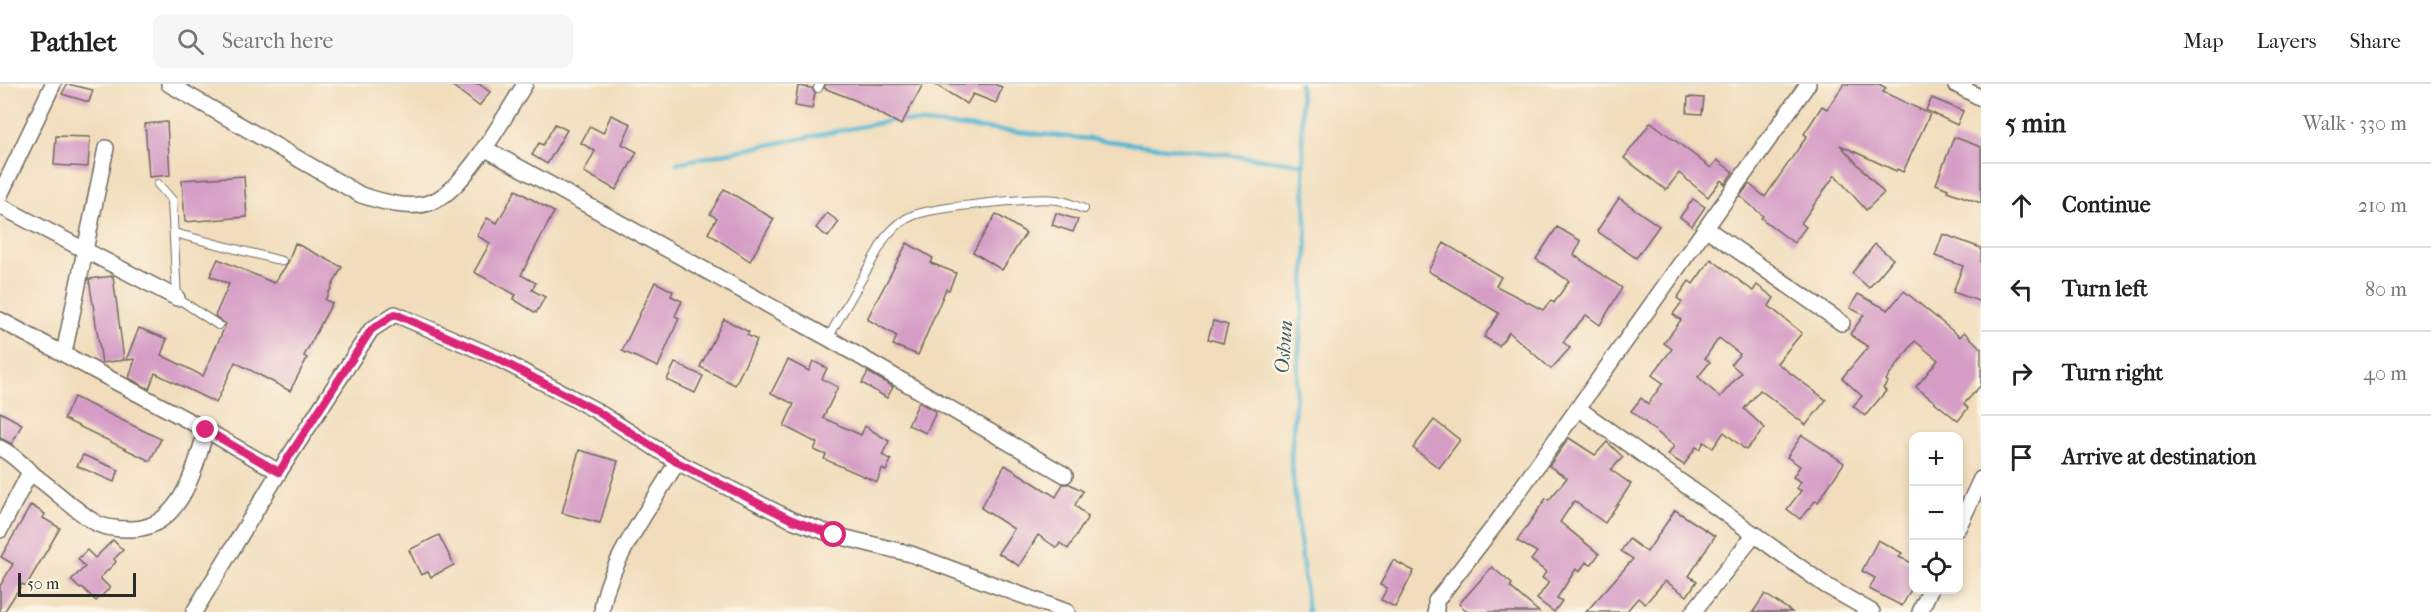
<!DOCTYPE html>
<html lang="en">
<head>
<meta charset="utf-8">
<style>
  body { margin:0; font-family:"IM FELL French Canon",serif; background:#f6f6f6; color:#222 }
  .controls { position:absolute; right:18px; bottom:18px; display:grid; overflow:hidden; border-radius:12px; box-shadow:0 3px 9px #0003 }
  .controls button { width:54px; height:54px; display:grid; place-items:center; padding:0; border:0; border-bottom:2px solid #e0e0e0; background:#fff; color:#222; font:30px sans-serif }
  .scale { position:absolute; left:18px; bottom:15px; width:118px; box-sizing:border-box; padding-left:6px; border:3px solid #2b2b2b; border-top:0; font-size:16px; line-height:21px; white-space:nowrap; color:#2b2b2b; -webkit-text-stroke:4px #fcf5e5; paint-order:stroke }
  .stop { position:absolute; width:18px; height:18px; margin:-14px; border:4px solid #db2777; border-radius:50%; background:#fff }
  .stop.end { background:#db2777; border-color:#fff; box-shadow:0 2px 6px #0008 }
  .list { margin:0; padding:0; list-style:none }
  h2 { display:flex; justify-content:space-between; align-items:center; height:78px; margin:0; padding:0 24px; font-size:26px }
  h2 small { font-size:20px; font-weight:400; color:#767676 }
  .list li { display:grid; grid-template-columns:39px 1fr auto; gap:18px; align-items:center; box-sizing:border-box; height:84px; padding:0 24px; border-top:2px solid #e0e0e0 }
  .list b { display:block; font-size:22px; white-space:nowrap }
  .list em { font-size:20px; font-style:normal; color:#767676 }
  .icon { flex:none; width:33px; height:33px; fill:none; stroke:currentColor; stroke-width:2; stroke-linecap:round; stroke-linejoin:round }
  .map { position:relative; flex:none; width:1981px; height:528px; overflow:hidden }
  header { display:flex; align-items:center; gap:36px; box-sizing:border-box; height:84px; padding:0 30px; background:#fff; border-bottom:2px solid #e0e0e0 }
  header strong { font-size:28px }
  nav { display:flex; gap:33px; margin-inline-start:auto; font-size:21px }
  .search { width:420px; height:54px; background:#f6f6f6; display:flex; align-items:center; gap:15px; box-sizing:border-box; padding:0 21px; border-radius:12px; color:#767676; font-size:22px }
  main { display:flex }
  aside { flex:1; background:#fff }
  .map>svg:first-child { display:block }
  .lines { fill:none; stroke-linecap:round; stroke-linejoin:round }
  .stream { stroke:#53b6d1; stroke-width:4.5 }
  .building { fill:#d59dc6; fill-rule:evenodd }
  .service-casing { stroke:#70695e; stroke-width:10 }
  .minor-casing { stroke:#70695e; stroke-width:18 }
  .service { stroke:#fff; stroke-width:8 }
  .minor { stroke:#fff; stroke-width:15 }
  .route { stroke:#db2777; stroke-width:8 }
  .labels { text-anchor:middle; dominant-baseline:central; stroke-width:5; stroke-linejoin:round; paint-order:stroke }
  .water-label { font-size:20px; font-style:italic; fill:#395c65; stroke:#fcf5e5 }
</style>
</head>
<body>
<header>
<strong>Pathlet</strong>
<div class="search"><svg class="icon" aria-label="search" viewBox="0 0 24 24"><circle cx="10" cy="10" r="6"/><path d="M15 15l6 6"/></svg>Search here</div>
<nav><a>Map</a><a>Layers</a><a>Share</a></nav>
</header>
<main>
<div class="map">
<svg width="1981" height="528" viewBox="0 0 1981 528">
  <rect width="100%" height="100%" fill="#fcf5e5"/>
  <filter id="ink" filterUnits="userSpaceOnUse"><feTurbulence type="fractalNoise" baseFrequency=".0167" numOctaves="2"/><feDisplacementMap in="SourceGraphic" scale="12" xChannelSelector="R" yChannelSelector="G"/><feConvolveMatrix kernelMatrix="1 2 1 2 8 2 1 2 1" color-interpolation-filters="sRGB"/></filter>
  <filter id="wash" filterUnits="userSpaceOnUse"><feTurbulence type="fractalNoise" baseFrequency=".008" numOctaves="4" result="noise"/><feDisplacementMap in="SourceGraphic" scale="24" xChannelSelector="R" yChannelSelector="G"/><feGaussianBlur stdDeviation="1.35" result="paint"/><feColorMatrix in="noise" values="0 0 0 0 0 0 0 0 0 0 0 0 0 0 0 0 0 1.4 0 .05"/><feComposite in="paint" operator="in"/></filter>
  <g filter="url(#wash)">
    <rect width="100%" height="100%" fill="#f1ddbc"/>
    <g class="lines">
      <g class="stream">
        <path d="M1300,0L1307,161L1291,375L1308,528"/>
        <path d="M677,79L894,36L1090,55L1304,80"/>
      </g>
    </g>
    <g id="blocks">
      <g class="building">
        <path d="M67,0L93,6L89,18L62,10Z"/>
        <path d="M450,0H479L490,8L479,22Z"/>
        <path d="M826,0H923L901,41L857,17L824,4Z"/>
        <path d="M934,0H994L1002,3L996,19L973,10L967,20Z"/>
        <path d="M1844,0H1879L1886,4L1883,8L1930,30L1903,88L1897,85L1896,87L1840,61L1884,109L1866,126L1835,91L1801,139L1806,143L1794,159L1761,134L1763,132L1740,112L1749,100L1765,113L1807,52L1804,50L1822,22L1827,25Z"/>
        <path d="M798,2L812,4L815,9L812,25L795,22Z"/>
        <path d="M1688,13L1704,14L1702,30L1687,29Z"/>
        <path d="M1932,14L1963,27L1957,41L1926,26Z"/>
        <path d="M611,31L631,40L622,60L637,68L616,106L584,88L595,67L581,59L590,42L603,49Z"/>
        <path d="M167,38L170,91L149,93L145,40Z"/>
        <path d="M1651,38L1711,84L1717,76L1733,88L1725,100L1721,96L1708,113L1679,89L1666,106L1624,74Z"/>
        <path d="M555,40L567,46L547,80L532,71L539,59L543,61Z"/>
        <path d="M56,52L90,53L88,83L54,81Z"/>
        <path d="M1954,53L1981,63V119L1947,107L1948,105L1936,100Z"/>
        <path d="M244,92L247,133L185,138L182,96Z"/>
        <path d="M724,105L774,135L750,177L708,149L717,134L710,130Z"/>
        <path d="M516,106L554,128L521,191L536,199L532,206L545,213L536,229L513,215L516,211L474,188L490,159L477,152L487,134L497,139Z"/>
        <path d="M1619,114L1659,142L1636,174L1597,147Z"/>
        <path d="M1693,115L1705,123L1692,142L1680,133Z"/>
        <path d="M827,129L839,138L828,153L816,144Z"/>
        <path d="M1056,129L1078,136L1073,148L1052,141Z"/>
        <path d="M996,130L1026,149L1002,186L973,168Z"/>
        <path d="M1557,143L1581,157L1574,171L1622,204L1600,241L1586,231L1563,258L1570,264L1551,285L1509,248L1499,262L1484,253L1499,229L1428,187L1444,159L1501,193L1496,202L1543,226L1551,216L1554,219L1569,197L1536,175Z"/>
        <path d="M1943,150L1981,164V218L1953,208L1963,182L1935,172Z"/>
        <path d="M295,159L342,183L325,216L332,219L304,272L307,274L290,307L235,278L216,319L155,289L149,305L129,294L135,275L126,276L139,244L167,255L161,271L203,292L226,240L215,232L229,200L210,192L218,175L274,199L288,179Z"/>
        <path d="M907,159L933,174L931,179L956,189L949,206L946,205L918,271L893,261L897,252L867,235Z"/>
        <path d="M1875,160L1893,175L1869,204L1852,189Z"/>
        <path d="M1711,175L1753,207L1757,201L1774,214L1769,222L1802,249L1777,279L1826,316L1806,341L1760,306L1744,325L1765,344L1746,366L1724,348L1713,364L1704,358L1700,365L1696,363L1684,381L1668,371L1674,362L1631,327L1641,314L1648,320L1663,299L1652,291L1672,265L1664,259L1681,236L1673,230L1682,218L1677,214L1689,197L1693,200ZM1719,254L1740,270L1731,280L1741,289L1720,313L1698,293L1710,278L1705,274Z"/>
        <path d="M113,192L124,276L102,279L89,195Z"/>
        <path d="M655,198L673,207L671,212L682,217L675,232L679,234L658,283L622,267Z"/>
        <path d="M1904,207L1960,253L1964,248L1981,264V301L1964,320L1968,324L1958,337L1916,303L1938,276L1915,257L1886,296L1888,298L1883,304L1886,307L1865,332L1853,322L1862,312L1842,294L1868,263L1850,250L1864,231L1850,224L1858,210L1888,226Z"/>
        <path d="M724,235L749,248L747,251L757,256L735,301L700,283Z"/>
        <path d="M1213,237L1228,241L1223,259L1208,255Z"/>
        <path d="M788,276L809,287L813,277L827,284L822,295L838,303L823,334L861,351L865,342L889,357L882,371L891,376L886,387L882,385L877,398L824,375L826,371L814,366L817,359L784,342L794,320L771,309Z"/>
        <path d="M675,279L703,292L695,309L667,296Z"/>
        <path d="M868,288L893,303L887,314L862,299Z"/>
        <path d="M74,313L161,355L150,377L64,335Z"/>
        <path d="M919,318L936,328L926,349L908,341Z"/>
        <path d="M0,328L22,340L12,360L0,354Z"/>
        <path d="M1434,336L1460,356L1439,384L1413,364Z"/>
        <path d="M1802,351L1844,379L1818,418L1815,417L1800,435L1787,425L1801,407L1797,404L1801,398L1793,393L1800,382L1787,373Z"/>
        <path d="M1569,354L1595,371L1607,358L1623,373L1611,386L1631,400L1605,439L1574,417L1560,438L1599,470L1591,481L1586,478L1579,488L1576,485L1557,514L1562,517L1554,528L1537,515L1549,498L1542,494L1546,488L1531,476L1537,468L1517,457L1546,414L1549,416L1567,394L1549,382Z"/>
        <path d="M579,366L618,377L600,439L562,429Z"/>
        <path d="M83,371L119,386L114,398L77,382Z"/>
        <path d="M1005,381L1056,413L1063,400H1070L1083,407L1075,421L1088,433L1068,465L1060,459L1057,464L1038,451L1019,482L998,469L1014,445L981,424Z"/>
        <path d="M31,421L45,430L43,434L60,444L26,502L22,500L4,528H0V502L13,480L1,473Z"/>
        <path d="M1675,426L1715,452L1689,492L1697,497L1687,512L1665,497L1645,520L1638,514L1626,528H1586L1633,475L1621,467L1629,455L1647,468Z"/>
        <path d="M439,451L454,481L431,493L428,488L421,491L409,466Z"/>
        <path d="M113,456L123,466L114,475L116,478L100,494L110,504L96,517L82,503L80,505L71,496L85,483L78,475L87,466L95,474Z"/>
        <path d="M1878,456L1902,469L1899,473L1914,480V500L1902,522L1869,505L1875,494L1862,487Z"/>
        <path d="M1393,476L1414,487L1395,523L1381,516L1387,504L1380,501Z"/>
        <path d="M1492,483L1512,500L1510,503L1539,528H1468L1459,520Z"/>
        <path d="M1765,510L1792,528H1753Z"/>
      </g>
    </g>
  </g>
  <g filter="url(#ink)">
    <use href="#blocks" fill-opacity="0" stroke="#70695e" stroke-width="1.5"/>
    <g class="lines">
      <defs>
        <g id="service">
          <path d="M818,4L820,0"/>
          <path d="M158,100L172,116L177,214L218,241"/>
          <path d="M174,149L282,177"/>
          <path d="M828,254L885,154C893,144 901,136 914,131C937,123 1033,113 1057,116C1066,117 1075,122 1084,125"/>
        </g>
        <g id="minor">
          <path d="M169,0L361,111C383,118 412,127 434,117C466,103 506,30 525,0"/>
          <path d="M1955,0L1981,14"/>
          <path d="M484,64L828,254L1065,391"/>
          <path d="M0,111L53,0"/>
          <path d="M0,122L177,214"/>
          <path d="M1707,145L1842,239"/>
          <path d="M0,236L206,346L279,388"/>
          <path d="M64,269L106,64"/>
          <path d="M1579,325L1825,501L1872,528"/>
          <path d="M0,364C15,371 26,385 39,395C57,408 79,430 98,440C106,444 119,445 129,445C180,447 195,385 206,346"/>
          <path d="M1958,444L1981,395"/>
          <path d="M0,446L30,388"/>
          <path d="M194,528L279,388L371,246L395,230L497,274L595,326L677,378L792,436L834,451L911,470L1067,528"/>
          <path d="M602,528C605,483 654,418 677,378"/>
          <path d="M1436,528V517L1495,441L1808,0"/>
          <path d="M1693,528L1755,450"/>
          <path d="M1920,528L1930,506"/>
        </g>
      </defs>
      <use href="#service" class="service-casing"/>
      <use href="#minor" class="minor-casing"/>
      <use href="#service" class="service"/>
      <use href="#minor" class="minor"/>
    </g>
  </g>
  <g class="lines" filter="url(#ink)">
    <path class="route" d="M206,346L279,388L371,246L395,230L496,274L595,326L677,378L792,436L834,451"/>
  </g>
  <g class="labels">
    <g class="water-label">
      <text transform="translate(1284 263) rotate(-86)">Oshun</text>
    </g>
  </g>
</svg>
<div class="controls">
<button>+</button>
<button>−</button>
<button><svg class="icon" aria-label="locate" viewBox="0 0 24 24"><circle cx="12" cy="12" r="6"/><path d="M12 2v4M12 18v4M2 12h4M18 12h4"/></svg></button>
</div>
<div class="scale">50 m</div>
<div class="stop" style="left:834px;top:451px"></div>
<div class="stop end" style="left:206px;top:346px"></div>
</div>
<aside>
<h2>5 min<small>Walk · 330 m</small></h2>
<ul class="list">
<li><svg class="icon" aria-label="ahead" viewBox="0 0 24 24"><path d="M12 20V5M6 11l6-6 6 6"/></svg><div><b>Continue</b></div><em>210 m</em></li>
<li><svg class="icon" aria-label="left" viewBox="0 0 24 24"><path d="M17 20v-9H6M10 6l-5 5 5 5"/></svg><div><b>Turn left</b></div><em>80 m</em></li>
<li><svg class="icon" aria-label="right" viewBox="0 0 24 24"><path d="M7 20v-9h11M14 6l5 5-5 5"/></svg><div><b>Turn right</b></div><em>40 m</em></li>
<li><svg class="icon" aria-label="arrive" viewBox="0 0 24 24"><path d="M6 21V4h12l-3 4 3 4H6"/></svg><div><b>Arrive at destination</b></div></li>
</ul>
</aside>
</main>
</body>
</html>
